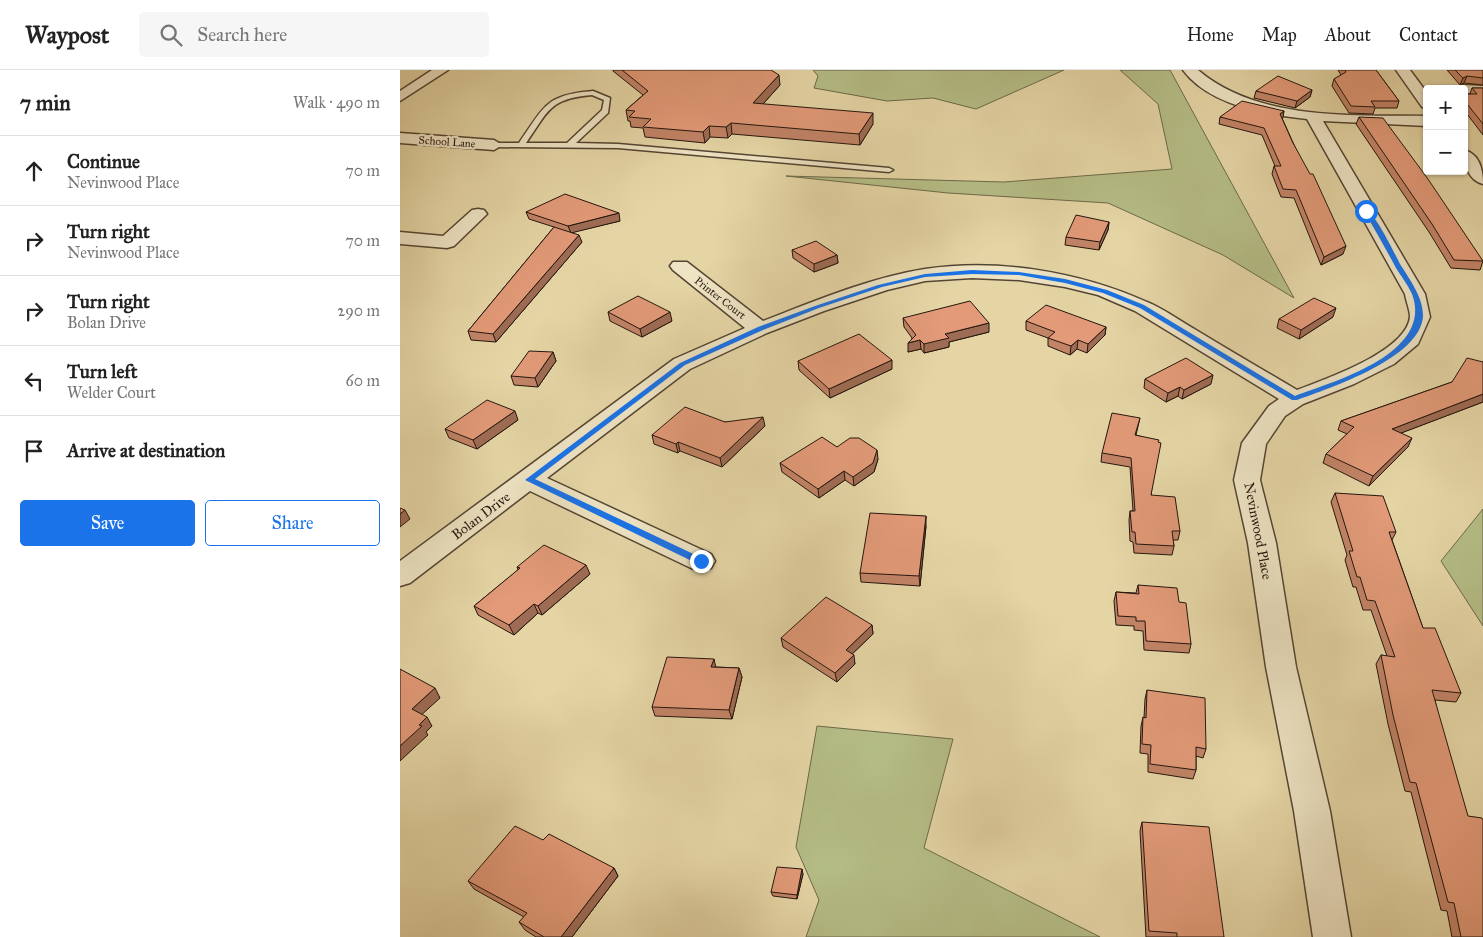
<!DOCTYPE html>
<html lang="en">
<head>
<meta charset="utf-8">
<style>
  body { margin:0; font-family:"IM FELL Great Primer",serif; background:#f6f6f6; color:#222 }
  .controls { position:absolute; right:15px; top:15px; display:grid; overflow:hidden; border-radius:5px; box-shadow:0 1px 4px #0004 }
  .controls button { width:45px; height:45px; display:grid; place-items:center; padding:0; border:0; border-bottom:1px solid #e0e0e0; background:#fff; color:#222; font:25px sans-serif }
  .stop { position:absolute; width:15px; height:15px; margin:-11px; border:4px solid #1a73e8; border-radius:50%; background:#fff }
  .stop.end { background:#1a73e8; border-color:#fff; box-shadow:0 1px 5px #0008 }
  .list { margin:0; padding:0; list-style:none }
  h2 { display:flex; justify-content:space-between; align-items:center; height:65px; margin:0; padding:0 20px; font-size:21px }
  h2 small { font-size:16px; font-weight:400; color:#767676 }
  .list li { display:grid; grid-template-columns:32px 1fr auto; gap:15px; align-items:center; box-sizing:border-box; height:70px; padding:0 20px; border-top:1px solid #e0e0e0 }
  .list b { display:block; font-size:19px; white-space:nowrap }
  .list p { margin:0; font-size:16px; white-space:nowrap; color:#767676 }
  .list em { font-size:16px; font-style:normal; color:#767676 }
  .actions { display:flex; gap:10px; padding:15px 20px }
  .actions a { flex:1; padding:11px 0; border:1px solid #1a73e8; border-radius:5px; text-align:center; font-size:18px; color:#1a73e8 }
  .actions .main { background:#1a73e8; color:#fff }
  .icon { flex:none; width:28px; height:28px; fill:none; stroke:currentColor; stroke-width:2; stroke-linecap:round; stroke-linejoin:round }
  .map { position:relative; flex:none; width:1083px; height:867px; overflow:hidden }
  header { display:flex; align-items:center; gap:30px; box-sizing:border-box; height:70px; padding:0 25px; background:#fff; border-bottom:1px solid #e0e0e0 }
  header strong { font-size:24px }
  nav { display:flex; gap:28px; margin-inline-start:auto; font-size:18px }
  .search { width:350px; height:45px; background:#f6f6f6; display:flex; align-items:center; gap:12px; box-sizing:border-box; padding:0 18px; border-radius:5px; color:#767676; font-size:19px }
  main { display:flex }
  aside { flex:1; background:#fff }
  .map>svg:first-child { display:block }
  .green { fill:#b5bd86; stroke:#6c694a }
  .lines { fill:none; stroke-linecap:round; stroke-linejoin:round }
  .lane-casing { stroke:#544533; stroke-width:3 }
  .street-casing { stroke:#544533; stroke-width:3 }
  .lane { fill:#eee4c4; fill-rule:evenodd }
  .street { fill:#eee4c4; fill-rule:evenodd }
  .wall { fill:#c28467; stroke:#24150d }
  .shaded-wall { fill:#9e6c54; stroke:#24150d }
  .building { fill:#e29a78; stroke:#24150d }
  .route { fill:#1a73e8 }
  .labels { text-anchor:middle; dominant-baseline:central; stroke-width:4.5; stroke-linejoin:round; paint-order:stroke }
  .far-street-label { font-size:11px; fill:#24150d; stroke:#eee4c4 }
  .street-label { font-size:14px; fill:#24150d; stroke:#eee4c4 }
</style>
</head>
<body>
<header>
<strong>Waypost</strong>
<div class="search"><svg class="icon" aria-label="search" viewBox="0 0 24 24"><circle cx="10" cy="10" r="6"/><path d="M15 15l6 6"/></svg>Search here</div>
<nav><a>Home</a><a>Map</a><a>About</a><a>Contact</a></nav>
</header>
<main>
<aside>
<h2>7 min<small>Walk · 490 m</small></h2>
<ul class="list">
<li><svg class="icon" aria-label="ahead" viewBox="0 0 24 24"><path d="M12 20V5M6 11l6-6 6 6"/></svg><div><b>Continue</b><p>Nevinwood Place</p></div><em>70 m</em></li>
<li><svg class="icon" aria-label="right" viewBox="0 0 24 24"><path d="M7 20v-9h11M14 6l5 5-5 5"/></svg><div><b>Turn right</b><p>Nevinwood Place</p></div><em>70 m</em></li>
<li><svg class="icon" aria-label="right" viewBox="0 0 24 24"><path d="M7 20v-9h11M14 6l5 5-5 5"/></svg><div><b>Turn right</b><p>Bolan Drive</p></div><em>290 m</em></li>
<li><svg class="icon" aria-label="left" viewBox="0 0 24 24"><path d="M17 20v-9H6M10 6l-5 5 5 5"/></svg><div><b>Turn left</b><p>Welder Court</p></div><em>60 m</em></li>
<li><svg class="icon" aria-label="arrive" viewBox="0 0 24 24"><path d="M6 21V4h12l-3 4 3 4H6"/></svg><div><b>Arrive at destination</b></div></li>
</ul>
<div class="actions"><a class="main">Save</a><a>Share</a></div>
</aside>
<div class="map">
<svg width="1083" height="867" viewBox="0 0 1083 867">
  <rect width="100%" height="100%" fill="#e5d5a5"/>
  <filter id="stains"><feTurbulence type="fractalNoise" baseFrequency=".004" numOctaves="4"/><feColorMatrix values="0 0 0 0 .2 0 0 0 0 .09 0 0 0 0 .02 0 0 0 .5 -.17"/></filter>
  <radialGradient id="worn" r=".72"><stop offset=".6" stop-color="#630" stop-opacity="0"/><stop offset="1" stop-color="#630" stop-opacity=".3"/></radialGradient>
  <g class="green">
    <path d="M413,0H664L576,39L533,28L487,31L414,18L418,6Z"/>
    <path d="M720,0H770L894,228L823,185L708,133L548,123L386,106L604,112L772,99L758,34Z"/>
    <path d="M1083,439V556L1041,491Z"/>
    <path d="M417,656L553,669L524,778L700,867H406L419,830L396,777Z"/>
  </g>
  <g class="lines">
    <defs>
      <path id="lane" d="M193,21L210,28L208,43L176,73L218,74L489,98L493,100L489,102L218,78L94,77L90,75L94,73H119C145,36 145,25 193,21ZM192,25L204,30L202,40L167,73H126C149,40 149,29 192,25Z"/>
      <g id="street">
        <path d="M32,0H48L0,31V21Z"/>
        <path d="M783,0H798C858,51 952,45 1027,46V56L923,51L1025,224L1030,247L1018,274L994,294L954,314L903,334L885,346L866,374L860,410L876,473L896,597L930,741L951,867H913L894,741L866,597L848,473L834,410L842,373L869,336L879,329L735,241L698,225L665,217L619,210L572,208L525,211L487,220L424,241L367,263L290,299L147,408L311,484L315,491L311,498L301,501L291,498L130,421L10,513L0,516V491L274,289L345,258L273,200L270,196L273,192H287L363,251C415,231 469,208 525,199C598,188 680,202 747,232C764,239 780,251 796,260C829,280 863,300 897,320C925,309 1006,282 1010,247C1010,240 1006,231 1005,224L907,49C866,45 809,35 783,0Z"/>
        <path d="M996,0H1010L1027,23V38L1022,37Z"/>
        <path d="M1064,15L1083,16V24L1064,23V19H1057Z"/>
        <path d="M0,63L94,70L102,75L94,80L0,73Z"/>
        <path d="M1064,80C1080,84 1083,101 1083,114C1068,110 1064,94 1064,80Z"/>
        <path d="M78,139L84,140L87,144L54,176L47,178L0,174V162L43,166L72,140Z"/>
      </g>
    </defs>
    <use href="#lane" class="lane-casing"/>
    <use href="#street" class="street-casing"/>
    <use href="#lane" class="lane"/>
    <use href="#street" class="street"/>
  </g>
  <g class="wall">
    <path d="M213,0H371L380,15L363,34L473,54L460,75L332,64L328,68L310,67L305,73L245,67L243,58L231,57L230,51H228L226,40L243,25L213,1Z"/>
    <path d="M938,0H976L999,31L997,38H975L973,44L949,43L932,16L934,9L941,5Z"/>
    <path d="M1047,0H1083V15L1064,13L1060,15Z"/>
    <path d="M1072,18H1083V65L1064,40V24H1070Z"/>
    <path d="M912,20L910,27L895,38L854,28L856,21Z"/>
    <path d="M884,41L882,48L943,184L921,195L894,128L881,127L872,104L874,96H875L862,65L819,54L820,47Z"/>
    <path d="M959,47L1083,191L1080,200L1051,198L1029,162L956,54Z"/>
    <path d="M126,142L220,151L172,162L182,172L96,272L71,270L68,261L154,157L129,149Z"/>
    <path d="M709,152L708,160L699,180L665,175L666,167Z"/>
    <path d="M392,180L437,185L438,193L414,202L393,188Z"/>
    <path d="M208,242L272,251L242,267L210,251Z"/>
    <path d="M933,247L899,269L877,258L879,249Z"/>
    <path d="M503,248L589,262L549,272V277L524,283L521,279L508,282L512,268L504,257Z"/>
    <path d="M626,251L706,257L705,265L687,283L677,279L670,285L648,276V268L626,260Z"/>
    <path d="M153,282L156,291L138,317L114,315L111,306Z"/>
    <path d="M398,291L492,299L430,328L399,300Z"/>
    <path d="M1083,292V332L1001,363L1008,377L969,416L923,393L926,384L947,364L938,360L941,351L1052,312Z"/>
    <path d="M745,309L811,314L782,329L778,326L766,332L744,318Z"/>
    <path d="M740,348L736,365L758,372L751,425L780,461L778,470H773L774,476L772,485L734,483L733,472L730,471L729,450L730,441H733L730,397L701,392L702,383Z"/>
    <path d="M118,350L77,379L49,368L45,359Z"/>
    <path d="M325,352L365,356L322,397L280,381L278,383L254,374L252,365Z"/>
    <path d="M437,377L478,389L474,402L454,416L445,410L419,428L382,402L380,393Z"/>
    <path d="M935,423L996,462L992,470L1023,558L1061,623L1056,632L1035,630L1083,867H1052L1047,841L1041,840L1011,722L1005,721L988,654L976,594L981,585L987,586L971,540H963L956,517H953L945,490L947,485L931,432Z"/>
    <path d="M526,456L520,516L461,512L460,503Z"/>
    <path d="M117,497L190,504L142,545L138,543L114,565L78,545L74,536L118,500Z"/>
    <path d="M738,515L779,532L791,574L789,583L744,580L743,561L734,560V556L716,555L714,531L716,522L736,523Z"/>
    <path d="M472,555L473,564L452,584L455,594L437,612L383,577L381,568Z"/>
    <path d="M316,597L339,598L342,607L332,649L255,646L252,637Z"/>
    <path d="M747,620L806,679L803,688L796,686V700L793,709L748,702V684L740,683L741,656L743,647L744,648L745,629Z"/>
    <path d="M742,752L824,867H746L740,761Z"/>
    <path d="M214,798L218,806L172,867H136L125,860L119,852L124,847L74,819L68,811Z"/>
    <path d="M403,804L397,829L373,826L371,822Z"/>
  </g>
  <g class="shaded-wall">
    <path d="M379,5L380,15L354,44L353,33Z"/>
    <path d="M1067,6L1064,13L1060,15L1063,8Z"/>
    <path d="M912,20L910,27L895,38L897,31Z"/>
    <path d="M884,41L883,48L878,51L880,44Z"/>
    <path d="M473,43V54L460,75L459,64Z"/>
    <path d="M331,53L332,64L328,68L326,57Z"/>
    <path d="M309,56L310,67L305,73L303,62Z"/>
    <path d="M219,143L220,151L171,163L168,156Z"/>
    <path d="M709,152L708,160L699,180L700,172Z"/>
    <path d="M179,165L182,172L96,272L93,264Z"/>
    <path d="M946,176L943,184L921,195L924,187Z"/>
    <path d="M437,185L438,193L414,202V194Z"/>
    <path d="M936,238L933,247L899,269L901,260Z"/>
    <path d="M270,242L272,251L242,267L240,259Z"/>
    <path d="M589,253V262L549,272V277L524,283V274L545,264Z"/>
    <path d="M706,257L705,265L687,283L688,274Z"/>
    <path d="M520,270L521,279L508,282V273Z"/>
    <path d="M678,270L677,279L670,285L671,276Z"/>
    <path d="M153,282L156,291L138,317L135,308Z"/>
    <path d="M492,290V299L430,328L429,319Z"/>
    <path d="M813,305L811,314L782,329L784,320Z"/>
    <path d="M780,317L778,326L766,332L768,323Z"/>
    <path d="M1083,324V332L988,368L992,359Z"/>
    <path d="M115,341L118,350L77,379L73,370Z"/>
    <path d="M363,347L365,356L322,397L320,388Z"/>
    <path d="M1012,368L1008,377L969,416L973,406Z"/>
    <path d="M278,372L280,381L278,383L276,374Z"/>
    <path d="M477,380L478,389L474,402L454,416L453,407Z"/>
    <path d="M444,401L445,410L419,428L418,419Z"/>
    <path d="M5,440L10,449L0,457V444Z"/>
    <path d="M526,446V456L520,516L519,506Z"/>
    <path d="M186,495L190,504L142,545L138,536Z"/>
    <path d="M134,534L138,543L114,565L109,555Z"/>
    <path d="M472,555L473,564L447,589L446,580Z"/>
    <path d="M454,585L455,594L437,612L435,603Z"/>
    <path d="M314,589L316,598L311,597Z"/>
    <path d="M339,598L342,607L332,649L329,640Z"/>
    <path d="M35,618L40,628L18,648L12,639Z"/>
    <path d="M27,647L32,656L26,662L28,665L0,691V676L19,655Z"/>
    <path d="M214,798L218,806L172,867H161Z"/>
    <path d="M402,799L403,804L397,829V825Z"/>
  </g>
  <g class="building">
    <path d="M222,0H371L379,5L353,33L473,43L459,64L331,53L326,57L309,56L303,62L243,57L251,49L229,47L235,41L226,40L248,21Z"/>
    <path d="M945,0H976L999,31H971L975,37L951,36L934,9L946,2Z"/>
    <path d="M1055,0H1083V8L1067,6L1063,8Z"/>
    <path d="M878,6L912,20L897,31L856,21Z"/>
    <path d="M1072,18H1083V54L1064,30V24H1077Z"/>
    <path d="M842,31L884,41L880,44L893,73L910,104H913L946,176L924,187L896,120L883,119L874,96H881L864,58L820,47Z"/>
    <path d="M959,47L983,48L1028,109L1083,191L1054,190L1032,154Z"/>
    <path d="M165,124L219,143L168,156L126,142Z"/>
    <path d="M676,145L709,152L700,172L666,167Z"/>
    <path d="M154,157L179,165L93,264L68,261Z"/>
    <path d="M416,171L437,185L414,194L392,180Z"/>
    <path d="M238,226L270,242L240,259L208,242Z"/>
    <path d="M914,228L936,238L901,260L879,249Z"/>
    <path d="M570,231L589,253L545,264L549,268L524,274L520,270L508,273L516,265L503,248Z"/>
    <path d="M646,235L706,257L688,274L678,270L671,276L648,268L655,262L626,251Z"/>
    <path d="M459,264L492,290L429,319L398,291Z"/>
    <path d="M129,281L153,282L135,308L111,306Z"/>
    <path d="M786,288L813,305L784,320L780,317L768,323L745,309Z"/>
    <path d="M1067,288L1083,292V324L992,359L1012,368L973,406L926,384L954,357L941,351L1052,312Z"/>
    <path d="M87,330L115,341L73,370L45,359Z"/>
    <path d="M285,337L325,352L363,347L320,388L278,372L276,374L252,365Z"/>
    <path d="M712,343L740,348L735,365L759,370L758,372L761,373L751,425L775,427L780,461H772L774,476L736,474L735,462H732L730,441H735L731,388L702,383Z"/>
    <path d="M422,367L437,377L450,368H459L477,380L473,393L453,407L444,401L418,419L380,393Z"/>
    <path d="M935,423L983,426L996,462H989L1023,558H1035L1061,623L1032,620L1068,746L1082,748L1083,750V867H1061L1054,833L1048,832L1016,713L1010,712L993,645L981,585L995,587L975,531L967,530L960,507H957L949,481H953Z"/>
    <path d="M0,438L5,440L0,444Z"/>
    <path d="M470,443L526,446L519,506L460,503Z"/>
    <path d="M144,475L186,495L138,536L134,534L109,555L74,536L120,498L117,497Z"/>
    <path d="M738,515L777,518L779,532L786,533L791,574L746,571L745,551H736V547L718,546L716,522L739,524Z"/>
    <path d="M426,527L472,555L446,580L454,585L435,603L381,568Z"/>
    <path d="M267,587L314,589L311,597L339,598L329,640L252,637Z"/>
    <path d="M0,599L35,618L12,639L27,647L19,655L22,656L0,676Z"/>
    <path d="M747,620L805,628L806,679L796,677V700L750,694L751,675L742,674L743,647L746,648Z"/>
    <path d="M742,752L809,757L824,867H777V863L749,861Z"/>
    <path d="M115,756L143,770L149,764L214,798L161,867H144L119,852L127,843L68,811Z"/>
    <path d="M377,797L402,799L397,825L371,822Z"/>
  </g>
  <path class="route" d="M966,139C976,145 994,182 1000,194C1010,210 1023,227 1023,246C1021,288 930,318 897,330H892L740,238L703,223L665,213L619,205L572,204L525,207L482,217L419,238L363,260L285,295L135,409L304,489V494H298L125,410L280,293L358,257L415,236L478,215L525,204L572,200L619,202L665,209L707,220L744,235L895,326C936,311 1034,283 1012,224C1008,215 1001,206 996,198C986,179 975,160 964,141Z"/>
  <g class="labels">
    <g class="far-street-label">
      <text transform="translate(47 72) rotate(4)">School Lane</text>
      <text transform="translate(320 228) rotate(38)">Printer Court</text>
    </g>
    <g class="street-label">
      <text transform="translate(81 446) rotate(-37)">Bolan Drive</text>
      <text transform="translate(858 461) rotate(79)">Nevinwood Place</text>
    </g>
  </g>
  <rect width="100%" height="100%" filter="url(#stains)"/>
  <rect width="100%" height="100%" fill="url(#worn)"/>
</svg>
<div class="controls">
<button>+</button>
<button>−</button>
</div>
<div class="stop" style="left:966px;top:141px"></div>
<div class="stop end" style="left:301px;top:491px"></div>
</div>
</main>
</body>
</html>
